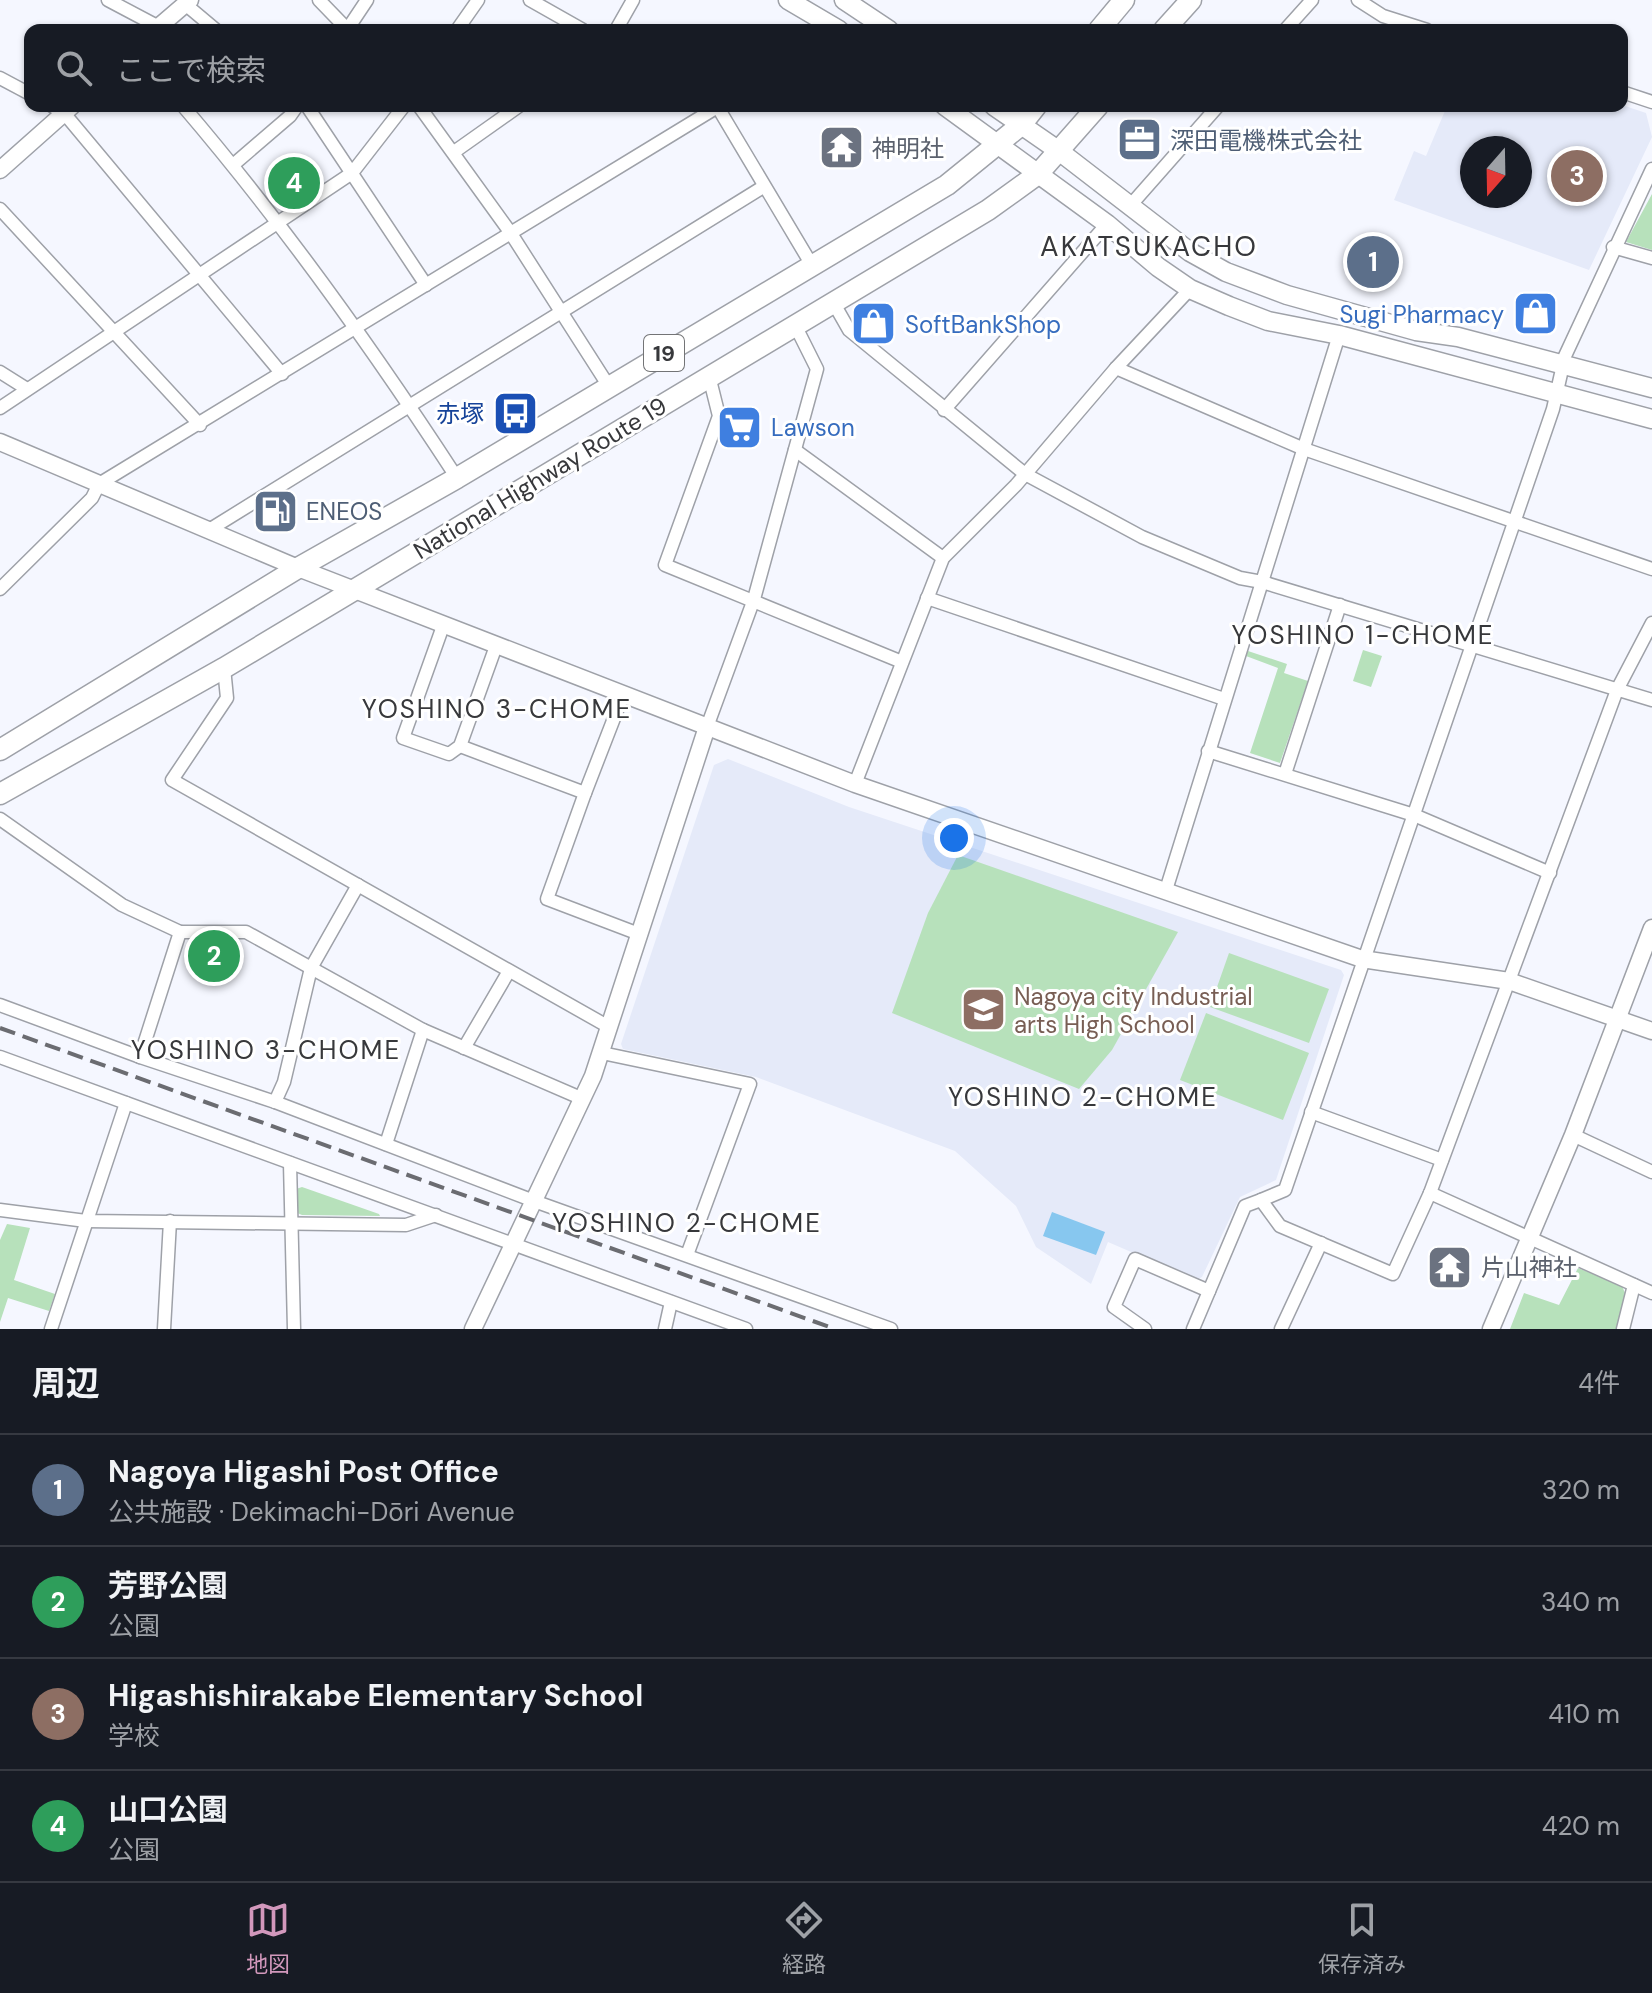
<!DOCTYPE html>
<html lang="ja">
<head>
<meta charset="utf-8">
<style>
  body { margin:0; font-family:"DM Sans","Noto Sans JP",sans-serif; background:#242831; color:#f1f3f6 }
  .compass { position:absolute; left:1460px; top:136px; width:72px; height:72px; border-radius:50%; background:#171b24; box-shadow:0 2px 6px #0004; rotate:200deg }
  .you { position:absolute; left:954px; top:838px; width:28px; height:28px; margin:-20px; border:6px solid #fff; border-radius:50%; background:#1a73e8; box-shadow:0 0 0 12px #1a73e833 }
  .badge { display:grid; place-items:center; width:52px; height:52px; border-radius:50%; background:#d298bc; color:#fff; font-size:26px; font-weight:700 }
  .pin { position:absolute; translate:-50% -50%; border:4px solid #fff; box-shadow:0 2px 8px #0006 }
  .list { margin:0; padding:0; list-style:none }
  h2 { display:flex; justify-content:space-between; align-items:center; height:104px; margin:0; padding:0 32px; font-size:34px }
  h2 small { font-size:26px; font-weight:400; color:#9ea1a6 }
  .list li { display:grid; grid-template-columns:52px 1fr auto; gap:24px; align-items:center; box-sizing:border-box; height:112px; padding:0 32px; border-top:2px solid #363941 }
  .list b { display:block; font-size:30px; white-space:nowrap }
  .list p { margin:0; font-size:26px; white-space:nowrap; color:#9ea1a6 }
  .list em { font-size:26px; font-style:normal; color:#9ea1a6 }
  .icon { flex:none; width:44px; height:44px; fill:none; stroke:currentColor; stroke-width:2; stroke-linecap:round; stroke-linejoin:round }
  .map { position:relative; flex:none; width:1652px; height:1329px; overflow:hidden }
  .search { position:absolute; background:#171b24; box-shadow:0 2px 6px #0004; left:24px; right:24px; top:24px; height:88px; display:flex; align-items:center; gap:20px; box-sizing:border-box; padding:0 28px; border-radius:16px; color:#9ea1a6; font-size:30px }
  .sheet { height:552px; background:#171b24 }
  nav { display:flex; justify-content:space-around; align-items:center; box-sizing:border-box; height:112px; border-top:2px solid #363941; background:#171b24; font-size:22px; color:#9ea1a6 }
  nav a { display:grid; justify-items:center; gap:4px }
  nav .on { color:#d298bc }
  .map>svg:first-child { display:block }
  .built { fill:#e5eaf9; fill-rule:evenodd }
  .green { fill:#b7e1bb }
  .water { fill:#87c7ef }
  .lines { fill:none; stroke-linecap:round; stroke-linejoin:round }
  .minor-casing { stroke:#9ea1a8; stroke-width:15 }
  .tertiary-casing { stroke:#9ea1a8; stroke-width:19 }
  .secondary-casing { stroke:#9ea1a8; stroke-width:21 }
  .trunk-casing { stroke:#9ea1a8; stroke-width:23 }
  .minor { stroke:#fff; stroke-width:12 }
  .tertiary { stroke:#fff; stroke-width:16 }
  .secondary { stroke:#fff; stroke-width:18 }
  .trunk { stroke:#fff; stroke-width:20 }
  .rail { stroke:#6b6c71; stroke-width:4; stroke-dasharray:16 8; stroke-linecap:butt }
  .labels { text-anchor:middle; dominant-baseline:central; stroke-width:6; stroke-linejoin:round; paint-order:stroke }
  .shield { fill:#fff; stroke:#737476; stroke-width:2 }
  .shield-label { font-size:22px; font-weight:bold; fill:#37383b }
  .service-label { font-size:24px; fill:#4e5e75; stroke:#fff; text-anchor:start }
  .worship-label { font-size:24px; fill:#5b616d; stroke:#fff; text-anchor:start }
  .shop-label { font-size:24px; fill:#366cbe; stroke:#fff; text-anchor:start }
  .transit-label { font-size:24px; fill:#164399; stroke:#fff; text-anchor:end }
  .street-label { font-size:24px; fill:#37383b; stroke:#fff }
  .education-label { font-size:24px; fill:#785e54; stroke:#fff; text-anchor:start }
  .neighbourhood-label { font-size:26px; letter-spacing:2px; fill:#37383b; stroke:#fff }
  .quarter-label { font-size:28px; letter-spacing:2px; fill:#37383b; stroke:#fff }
</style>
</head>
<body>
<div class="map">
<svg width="1652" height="1329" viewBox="0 0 1652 1329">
  <rect width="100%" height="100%" fill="#f5f7ff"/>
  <g class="built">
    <path d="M1622,105L1646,113L1652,137L1589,270L1394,200L1414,151L1426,156L1447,106ZM1472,148H1520V196H1472Z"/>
    <path d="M728,759L849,807L1341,970L1344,975L1276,1180L1240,1197L1202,1277L1196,1280L1108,1242L1091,1284L1036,1247L1016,1206L955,1151L756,1077L623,1049L621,1044L714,765Z"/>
  </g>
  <g class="green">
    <path d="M303,159L320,182L286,207L269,184Z"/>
    <path d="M1652,194V250L1626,242Z"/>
    <path d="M1363,650L1382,656L1371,687L1353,681Z"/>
    <path d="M1248,651L1287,664L1284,673L1308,681L1280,763L1250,753L1278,668L1246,656Z"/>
    <path d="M958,855L1178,932L1112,1050L1079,1089L892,1013L928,913Z"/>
    <path d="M208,947L238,965L232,978L202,967Z"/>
    <path d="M1229,953L1329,989L1309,1043L1210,1007Z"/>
    <path d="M1206,1013L1309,1053L1283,1120L1180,1080Z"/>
    <path d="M302,1187L379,1214L380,1216L302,1215L295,1212L296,1189Z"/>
    <path d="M7,1224L30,1228L14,1280L55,1294L49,1311L8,1298L0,1322V1240Z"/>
    <path d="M1578,1268L1622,1286L1625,1293L1616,1329H1510L1524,1293L1559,1305Z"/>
  </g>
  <path class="water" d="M1052,1212L1105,1232L1096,1255L1043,1236Z"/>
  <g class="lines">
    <defs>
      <g id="minor">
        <path d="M108,0L159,27"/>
        <path d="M319,0L348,30"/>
        <path d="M530,0L583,30"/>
        <path d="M1358,0L1383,16L1427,30"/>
        <path d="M185,4L216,30"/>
        <path d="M347,30L367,0"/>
        <path d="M457,30L478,0"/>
        <path d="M616,30L633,0"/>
        <path d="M1285,30L1312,0"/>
        <path d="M0,78L30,94"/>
        <path d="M1622,92L1652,102"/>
        <path d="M52,106L64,113L282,374"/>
        <path d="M183,106C283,223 373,349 457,478"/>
        <path d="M307,106L426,285"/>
        <path d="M419,106L510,232L608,385"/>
        <path d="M717,106L813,267"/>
        <path d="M454,152L519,106"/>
        <path d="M233,165L290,116L297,106"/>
        <path d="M1129,207L1218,106"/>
        <path d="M0,209L200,425"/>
        <path d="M1613,247L1652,258"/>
        <path d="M833,302L849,330L1025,474L1142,537L1240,578L1262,582L1652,700"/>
        <path d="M1116,368L1304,449L1652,569"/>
        <path d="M0,372L27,389"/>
        <path d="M709,376L719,416L665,565L902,662"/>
        <path d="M0,408L352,173L404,106"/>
        <path d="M944,410L1107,224"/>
        <path d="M795,450L943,558"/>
        <path d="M209,530L763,187"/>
        <path d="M0,589L92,498L99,484L719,106"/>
        <path d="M927,598L1224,699"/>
        <path d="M443,626L403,738L449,754L460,746L496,646"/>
        <path d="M224,668L227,698L172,780L609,1027"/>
        <path d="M707,727L754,599L817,369L795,325"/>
        <path d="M460,746L585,793L623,695"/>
        <path d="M1208,751L1414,815L1550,873"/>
        <path d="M1285,774L1340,605"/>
        <path d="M855,784L943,558L1016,485L1116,368L1190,289"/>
        <path d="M585,793L547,899L639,934"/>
        <path d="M0,819L122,905L180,932H246L423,1030L583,1099"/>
        <path d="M1166,890L1339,335"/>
        <path d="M0,1005L140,1057L275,1102L534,1201L891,1329"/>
        <path d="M464,1048L509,971"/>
        <path d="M602,1053L750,1084L687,1255"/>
        <path d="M0,1057L746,1329"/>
        <path d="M140,1057L180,932"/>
        <path d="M275,1102L284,1082L311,968L358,885"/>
        <path d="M1311,1112L1442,1160"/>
        <path d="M1573,1135L1652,1172"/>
        <path d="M386,1144L423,1030"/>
        <path d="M290,1163L294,1329"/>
        <path d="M1430,1193L1652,1293"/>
        <path d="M1261,1200L1285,1190L1553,409L1565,356L1652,169"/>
        <path d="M0,1210L86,1221L406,1225L436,1215"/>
        <path d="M51,1329L126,1103"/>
        <path d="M164,1329L170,1221"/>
        <path d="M665,1329L671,1302"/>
        <path d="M1145,1329L1114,1307L1135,1259L1209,1291"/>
        <path d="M1193,1329L1245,1206L1261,1200L1280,1226L1393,1274L1430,1193L1617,690L1652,623"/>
        <path d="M1281,1329L1321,1243"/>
        <path d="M1623,1329L1634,1285"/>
      </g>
      <g id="tertiary">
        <path d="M155,30L190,0"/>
        <path d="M0,170L72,106"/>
        <path d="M0,442L298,568L855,784L1362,959L1509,981L1652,1031"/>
        <path d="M473,1329L593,1076L707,727"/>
        <path d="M1491,1329L1573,1135L1652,928"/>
      </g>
      <g id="secondary">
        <path d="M788,0L839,30"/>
        <path d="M844,0L889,30"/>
        <path d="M945,106L1107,224L1158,267L1190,289L1229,306L1268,321L1339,335L1652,419"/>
        <path d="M994,106L1059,151L1190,252L1226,272L1287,295L1416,331L1458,337L1652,388"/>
      </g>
      <g id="trunk">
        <path d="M1099,30L1124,0"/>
        <path d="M1164,30L1191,0"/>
        <path d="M0,750L298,568L457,478L947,185L1021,125L1036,106"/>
        <path d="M0,794L224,668L988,210L1038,174L1098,106"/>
      </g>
    </defs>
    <use href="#minor" class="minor-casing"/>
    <use href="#tertiary" class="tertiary-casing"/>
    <use href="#secondary" class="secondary-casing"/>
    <use href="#trunk" class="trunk-casing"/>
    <use href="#minor" class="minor"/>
    <use href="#tertiary" class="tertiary"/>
    <use href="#secondary" class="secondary"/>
    <use href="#trunk" class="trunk"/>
    <path class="rail" d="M0,1028L835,1329"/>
  </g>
  <defs>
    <symbol id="office-square" viewBox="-11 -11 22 22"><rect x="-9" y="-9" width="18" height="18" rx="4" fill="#5c6f8a" stroke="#fff"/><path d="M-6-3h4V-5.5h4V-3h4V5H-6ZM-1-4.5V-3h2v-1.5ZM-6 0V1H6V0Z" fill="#fff"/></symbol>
    <symbol id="temple-square" viewBox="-11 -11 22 22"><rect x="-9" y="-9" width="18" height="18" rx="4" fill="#6b7280" stroke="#fff"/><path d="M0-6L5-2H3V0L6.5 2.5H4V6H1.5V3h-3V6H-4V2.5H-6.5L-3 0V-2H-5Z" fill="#fff"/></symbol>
    <symbol id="shop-square" viewBox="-11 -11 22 22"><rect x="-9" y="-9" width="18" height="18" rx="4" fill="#3f7fe0" stroke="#fff"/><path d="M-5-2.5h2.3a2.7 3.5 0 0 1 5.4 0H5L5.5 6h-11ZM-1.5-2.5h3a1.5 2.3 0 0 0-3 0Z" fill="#fff"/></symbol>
    <symbol id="bus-square" viewBox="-11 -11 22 22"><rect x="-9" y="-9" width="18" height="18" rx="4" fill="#1a4fb4" stroke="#fff"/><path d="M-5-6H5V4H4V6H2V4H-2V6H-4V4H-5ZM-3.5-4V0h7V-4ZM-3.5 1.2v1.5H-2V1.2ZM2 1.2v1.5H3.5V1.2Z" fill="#fff"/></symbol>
    <symbol id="supermarket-square" viewBox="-11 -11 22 22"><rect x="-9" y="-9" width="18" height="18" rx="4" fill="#3f7fe0" stroke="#fff"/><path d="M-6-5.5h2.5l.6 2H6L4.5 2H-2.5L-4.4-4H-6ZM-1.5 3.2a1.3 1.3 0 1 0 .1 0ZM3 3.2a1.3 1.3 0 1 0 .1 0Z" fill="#fff"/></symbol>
    <symbol id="fuel-square" viewBox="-11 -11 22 22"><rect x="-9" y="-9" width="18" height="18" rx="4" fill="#5c6f8a" stroke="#fff"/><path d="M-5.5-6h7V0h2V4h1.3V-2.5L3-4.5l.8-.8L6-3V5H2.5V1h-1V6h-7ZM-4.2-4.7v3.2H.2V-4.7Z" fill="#fff"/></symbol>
    <symbol id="school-square" viewBox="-11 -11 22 22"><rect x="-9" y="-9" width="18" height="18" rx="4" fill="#8d6e63" stroke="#fff"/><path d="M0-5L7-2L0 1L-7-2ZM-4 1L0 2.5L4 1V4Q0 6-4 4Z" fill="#fff"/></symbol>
  </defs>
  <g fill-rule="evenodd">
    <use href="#office-square" x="1114" y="114" width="51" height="51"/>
    <use href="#temple-square" x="816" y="122" width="51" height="51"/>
    <use href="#shop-square" x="1510" y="288" width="51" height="51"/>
    <use href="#shop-square" x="848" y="298" width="51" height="51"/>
    <use href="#bus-square" x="490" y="388" width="51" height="51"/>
    <use href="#supermarket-square" x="714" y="402" width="51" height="51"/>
    <use href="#fuel-square" x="250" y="486" width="51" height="51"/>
    <use href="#school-square" x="958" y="984" width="51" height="51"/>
    <use href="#temple-square" x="1424" y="1242" width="51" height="51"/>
  </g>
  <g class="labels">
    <rect class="shield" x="644" y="335" width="40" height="36" rx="6"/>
    <g class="shield-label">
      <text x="664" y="353">19</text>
    </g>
    <g class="service-label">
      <text x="1170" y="140">深田電機株式会社</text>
      <text x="306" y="511">ENEOS</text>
    </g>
    <g class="worship-label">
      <text x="872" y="148">神明社</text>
      <text x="1481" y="1267">片山神社</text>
    </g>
    <g class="shop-label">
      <text x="1504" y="314" text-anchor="end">Sugi Pharmacy</text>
      <text x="905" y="324">SoftBankShop</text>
      <text x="771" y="427">Lawson</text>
    </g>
    <g class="transit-label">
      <text x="484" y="413">赤塚</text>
    </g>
    <g class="street-label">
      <text transform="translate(540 478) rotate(-31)">National Highway Route 19</text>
    </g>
    <g class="education-label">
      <text x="1014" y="996">Nagoya city Industrial<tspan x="1014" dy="28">arts High School</tspan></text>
    </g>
    <g class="neighbourhood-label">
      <text x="1363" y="635">YOSHINO 1-CHOME</text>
      <text x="497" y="709">YOSHINO 3-CHOME</text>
      <text x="266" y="1050">YOSHINO 3-CHOME</text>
      <text x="1083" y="1097">YOSHINO 2-CHOME</text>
      <text x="687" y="1223">YOSHINO 2-CHOME</text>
    </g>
    <g class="quarter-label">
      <text x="1149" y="246">AKATSUKACHO</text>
    </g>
  </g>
</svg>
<svg class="compass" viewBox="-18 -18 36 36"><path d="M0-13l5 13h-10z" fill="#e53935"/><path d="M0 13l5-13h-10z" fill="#9ea1a6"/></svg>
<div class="you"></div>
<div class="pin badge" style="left:1373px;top:262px;background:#5c6f8a">1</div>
<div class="pin badge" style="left:214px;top:956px;background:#2e9e5b">2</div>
<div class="pin badge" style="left:1577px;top:176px;background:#8d6e63">3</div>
<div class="pin badge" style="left:294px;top:183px;background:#2e9e5b">4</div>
<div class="search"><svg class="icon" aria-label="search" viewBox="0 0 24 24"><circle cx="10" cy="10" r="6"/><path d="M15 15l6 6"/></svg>ここで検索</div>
</div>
<section class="sheet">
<h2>周辺<small>4件</small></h2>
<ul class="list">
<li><span class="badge" style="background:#5c6f8a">1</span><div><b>Nagoya Higashi Post Office</b><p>公共施設 · Dekimachi-Dōri Avenue</p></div><em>320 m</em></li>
<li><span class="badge" style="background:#2e9e5b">2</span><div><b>芳野公園</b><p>公園</p></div><em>340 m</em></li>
<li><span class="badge" style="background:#8d6e63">3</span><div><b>Higashishirakabe Elementary School</b><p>学校</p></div><em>410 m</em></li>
<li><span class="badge" style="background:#2e9e5b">4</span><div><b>山口公園</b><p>公園</p></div><em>420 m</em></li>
</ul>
</section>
<nav>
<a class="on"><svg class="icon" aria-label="map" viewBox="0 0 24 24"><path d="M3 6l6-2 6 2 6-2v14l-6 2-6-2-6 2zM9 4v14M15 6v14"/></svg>地図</a>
<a><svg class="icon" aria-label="directions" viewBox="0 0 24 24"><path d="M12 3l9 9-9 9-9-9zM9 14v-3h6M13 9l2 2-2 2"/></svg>経路</a>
<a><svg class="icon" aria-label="saved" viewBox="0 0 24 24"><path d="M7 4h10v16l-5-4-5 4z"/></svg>保存済み</a>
</nav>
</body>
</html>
